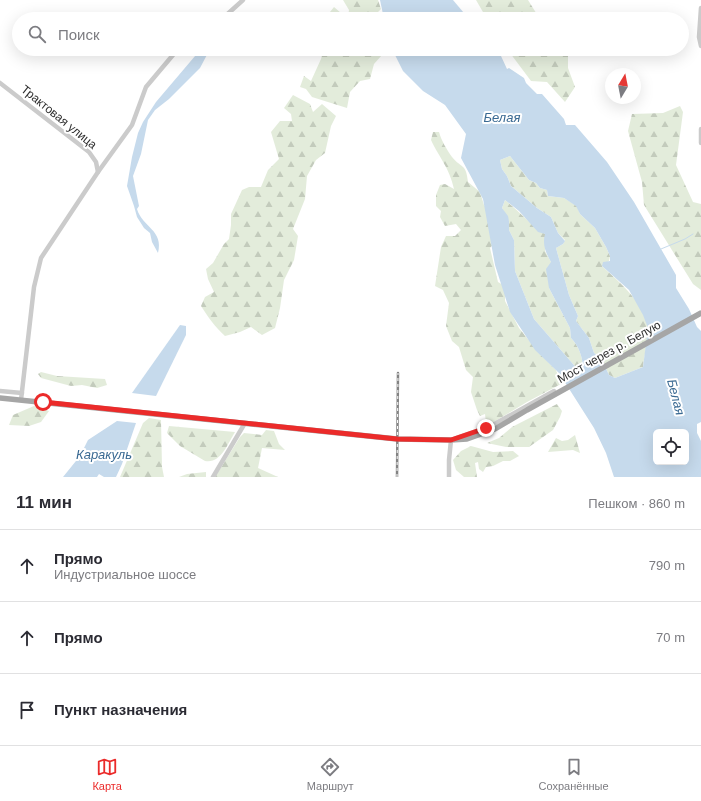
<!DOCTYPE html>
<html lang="ru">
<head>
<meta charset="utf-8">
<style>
  body { margin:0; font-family:Helvetica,sans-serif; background:#f7f7f7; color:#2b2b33 }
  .controls { position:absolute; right:12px; bottom:12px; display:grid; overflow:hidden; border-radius:6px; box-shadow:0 4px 16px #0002 }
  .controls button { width:36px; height:36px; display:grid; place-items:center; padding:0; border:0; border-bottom:1px solid #e1e1e2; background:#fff; color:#2b2b33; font:20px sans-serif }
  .compass { position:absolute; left:605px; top:68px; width:36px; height:36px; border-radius:50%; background:#fff; box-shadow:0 4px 16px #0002; rotate:10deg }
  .stop { position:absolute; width:12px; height:12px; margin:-9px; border:3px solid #eb2b2a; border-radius:50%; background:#fff }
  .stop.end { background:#eb2b2a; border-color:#fff; box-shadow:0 1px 4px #0008 }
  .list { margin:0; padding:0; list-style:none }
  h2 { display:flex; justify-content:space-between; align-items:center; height:52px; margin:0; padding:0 16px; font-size:17px }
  h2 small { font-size:13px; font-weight:400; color:#7c7c81 }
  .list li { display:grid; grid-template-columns:26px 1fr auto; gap:12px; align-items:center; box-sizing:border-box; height:72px; padding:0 16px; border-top:1px solid #e1e1e2 }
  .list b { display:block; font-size:15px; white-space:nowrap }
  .list p { margin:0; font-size:13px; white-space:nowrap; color:#7c7c81 }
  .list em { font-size:13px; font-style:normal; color:#7c7c81 }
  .icon { flex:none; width:22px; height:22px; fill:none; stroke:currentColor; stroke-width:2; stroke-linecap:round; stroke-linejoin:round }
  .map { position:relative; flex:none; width:701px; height:477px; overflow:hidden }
  .search { position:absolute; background:#fff; box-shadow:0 4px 16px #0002; left:12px; right:12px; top:12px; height:44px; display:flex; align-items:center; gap:10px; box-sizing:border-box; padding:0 14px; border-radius:22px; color:#7c7c81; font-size:15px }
  .sheet { height:268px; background:#fff }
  nav { display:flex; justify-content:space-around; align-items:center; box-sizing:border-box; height:56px; border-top:1px solid #e1e1e2; background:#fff; font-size:11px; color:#7c7c81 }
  nav a { display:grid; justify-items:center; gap:2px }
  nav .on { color:#eb2b2a }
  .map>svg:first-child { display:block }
  .forest { fill:url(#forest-firs) }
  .water { fill:#c6daec; fill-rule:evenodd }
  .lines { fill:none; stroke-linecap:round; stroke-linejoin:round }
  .stream { stroke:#c6daec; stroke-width:1 }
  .minor { stroke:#cbcbcb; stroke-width:4.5 }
  .major { stroke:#a6a6a6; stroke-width:5.5 }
  .rail-casing { stroke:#838383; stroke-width:2.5 }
  .rail { stroke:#fff; stroke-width:1; stroke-dasharray:3; stroke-linecap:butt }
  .route { stroke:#eb2b2a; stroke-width:5 }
  .labels { text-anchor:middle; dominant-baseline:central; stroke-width:4; stroke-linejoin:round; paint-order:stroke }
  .street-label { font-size:12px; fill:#2e2e2e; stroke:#fff }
  .water-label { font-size:13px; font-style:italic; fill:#396992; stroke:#fff }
</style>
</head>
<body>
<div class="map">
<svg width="701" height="477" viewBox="0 0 701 477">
  <defs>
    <pattern id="forest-firs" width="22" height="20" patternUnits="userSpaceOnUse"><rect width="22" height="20" fill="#e3ecdb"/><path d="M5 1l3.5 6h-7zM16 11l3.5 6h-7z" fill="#c3cbbc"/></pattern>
  </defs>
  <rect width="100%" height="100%" fill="#fff"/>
  <g class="forest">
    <path d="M343,0H378L381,9L371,19H328L326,17L334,7L341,13L348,16L349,10Z"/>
    <path d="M476,0H528L538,16L544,19H487Z"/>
    <path d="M324,49H377L382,55L374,64L370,79L360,81L350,92L347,108L312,97L306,89L300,87L304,76L311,81L321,59Z"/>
    <path d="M507,49H568V68L575,87L565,102L547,82L531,81Z"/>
    <path d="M293,95L310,104L313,112L322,104L336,116L331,126L325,153L316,160L307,176L305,199L293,229L298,236L294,260L284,280L280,308L275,328L262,335L251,327L240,332L225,336C215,327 208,317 201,306L205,297L214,292L208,279L206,269L213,263L224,244L229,239L231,225V214L242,190L249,187H261L268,170L279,159L271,132L280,121H292L291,114L284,108Z"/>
    <path d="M680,106L683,112L676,165L693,202L701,204V290L693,284L644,205L642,182L628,131L632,114L663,113Z"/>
    <path d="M433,132H439C441,140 447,150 452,157C462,169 466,163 468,182L480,192L484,205L491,213L496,241L490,248L498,282L503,285L505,290V301L519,328L540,354L556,370L561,384L527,402L492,423H486L485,414L480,416L477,410L471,392L473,377L466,370L459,347L452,341L446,326L449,303L443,290L435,286L441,247L446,236H455L461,230L456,224L445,226L440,217L441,211L436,206V195L440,185L445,184L454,189C449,167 440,159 431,140Z"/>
    <path d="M510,156L529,180L536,183L540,188L547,190L548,196L564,198L577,206L580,214L595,228L606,247L610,256L609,261L602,266C620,283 643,301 648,327C649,336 644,357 643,367L615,378L609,375L601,358L594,353L589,338L576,321L578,316L569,295L556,248L563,244L565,240L558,233L551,217L537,208L511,186L507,176L502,169L500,160Z"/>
    <path d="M505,200C519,211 530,224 545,234V251L551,262L549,288L570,328L571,338C579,346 583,358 583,370L579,371L534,319L515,271L514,240L509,230V221L502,208Z"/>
    <path d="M41,372L57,376L105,379L107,385L97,388L82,385L71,386L41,378L38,374Z"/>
    <path d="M557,404L562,411L560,417L553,430L529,447H506L487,443L499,438L512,427Z"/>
    <path d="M34,406L49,411L41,422L29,426L9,425L13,415Z"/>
    <path d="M149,418L161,420L162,467L164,477H120L143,423Z"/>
    <path d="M169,426L235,432C228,443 221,464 205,461L180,446L167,433Z"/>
    <path d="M266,430L274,431L279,444L285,450L262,448L258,468L278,477H215L240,437L244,433L262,435Z"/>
    <path d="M575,435L580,453L573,450L548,452L556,438L562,441L568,440Z"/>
    <path d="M471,446L493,452L513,451L519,456L510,461H503L493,466L486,467L483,472L479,469L478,462L475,463L477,477H464L456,470L453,460L461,451Z"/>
    <path d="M206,472V477H179L187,474Z"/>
  </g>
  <g class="water">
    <path d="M380,0H453L469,19H384Z"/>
    <path d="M201,49H210L200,68L169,99L155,110L148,120L141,154L133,176L139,206L137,209C142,227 164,230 158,253L152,242L150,233L144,228L137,217L134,206L127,186L132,157L138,133L143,122L156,102Z"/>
    <path d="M392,49H500L503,52L501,56L507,69L509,68L524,78L526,83L537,94H542L564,119L566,125H575L607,162L634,202L676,275V288L689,309L697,327L701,331V422L697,424V433L701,441V477H614L606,453L594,428L559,373L535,350L510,312L495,265L483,199L461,158L466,134L445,105L423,91L403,71ZM510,156L529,180L536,183L540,188L547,190L548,196L564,198L576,206L580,214L595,228L606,247L610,256V261L603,262L602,266L629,290L643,315L648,328L643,367L615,378L609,375L601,358L594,353L589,338L576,321L578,316L569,295L556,248L563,244L565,241L558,233L551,217L537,208L511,186L507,176L502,169L500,160ZM505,200L519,211L538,232L545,234C542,245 546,253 551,262L546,269L549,288L570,328L571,338C579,346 583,358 583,370L579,371L534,319L515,271L514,240L509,230V221L508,216L502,208ZM656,432H686V462H656Z"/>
    <path d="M180,325L186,326V335L156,396L132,393Z"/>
    <path d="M117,421L136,423L122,464L116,477H104L99,474L97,477H63L80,456L88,440Z"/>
  </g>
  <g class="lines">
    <path class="stream" d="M661,249L685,239L693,234"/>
    <g class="minor">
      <path d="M701,8L699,37L701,46"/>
      <path d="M222,19L243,0"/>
      <path d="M0,83L89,152L96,162L98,172"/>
      <path d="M701,129V143"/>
      <path d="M0,391L22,393"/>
      <path d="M21,400L34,287L41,258L98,172L132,125L146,87L178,49"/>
      <path d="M213,477L245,423"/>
      <path d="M449,477V460L451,440L489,427L554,391"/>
    </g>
    <path class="major" d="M0,398L397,439L451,440L467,439L495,429L527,410L701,313"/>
    <defs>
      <path id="rail" d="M397,477L398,373"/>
    </defs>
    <use href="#rail" class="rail-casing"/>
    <use href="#rail" class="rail"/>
  </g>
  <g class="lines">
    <path class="route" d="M43,402L397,439L451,440L486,428"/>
  </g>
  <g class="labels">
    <g class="street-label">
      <text transform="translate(59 117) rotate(39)">Трактовая улица</text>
      <text transform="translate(609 352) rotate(-29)">Мост через р. Белую</text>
    </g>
    <g class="water-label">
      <text x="502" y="117">Белая</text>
      <text transform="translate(676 397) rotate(75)">Белая</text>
      <text x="104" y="454">Каракуль</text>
    </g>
  </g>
</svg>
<div class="controls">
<button><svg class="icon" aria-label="locate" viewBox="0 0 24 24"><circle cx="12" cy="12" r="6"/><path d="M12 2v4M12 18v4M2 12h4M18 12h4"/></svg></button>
</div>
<svg class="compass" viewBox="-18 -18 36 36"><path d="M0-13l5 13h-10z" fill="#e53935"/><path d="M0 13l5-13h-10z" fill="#7c7c81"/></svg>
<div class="stop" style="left:43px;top:402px"></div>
<div class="stop end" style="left:486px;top:428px"></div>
<div class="search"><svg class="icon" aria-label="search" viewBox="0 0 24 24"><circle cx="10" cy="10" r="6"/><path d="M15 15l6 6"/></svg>Поиск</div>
</div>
<section class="sheet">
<h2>11 мин<small>Пешком · 860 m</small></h2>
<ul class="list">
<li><svg class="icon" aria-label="ahead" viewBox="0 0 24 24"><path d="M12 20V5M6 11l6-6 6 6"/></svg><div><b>Прямо</b><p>Индустриальное шоссе</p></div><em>790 m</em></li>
<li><svg class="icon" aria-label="ahead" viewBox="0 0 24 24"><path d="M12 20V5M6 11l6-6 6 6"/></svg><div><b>Прямо</b></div><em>70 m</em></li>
<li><svg class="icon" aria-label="arrive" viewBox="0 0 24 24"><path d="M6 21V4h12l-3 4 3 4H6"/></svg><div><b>Пункт назначения</b></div></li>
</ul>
</section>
<nav>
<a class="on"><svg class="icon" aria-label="map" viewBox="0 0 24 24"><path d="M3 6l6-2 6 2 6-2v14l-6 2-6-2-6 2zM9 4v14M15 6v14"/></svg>Карта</a>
<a><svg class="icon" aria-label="directions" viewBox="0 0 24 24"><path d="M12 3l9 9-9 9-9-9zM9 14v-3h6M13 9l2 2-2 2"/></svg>Маршрут</a>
<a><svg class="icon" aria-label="saved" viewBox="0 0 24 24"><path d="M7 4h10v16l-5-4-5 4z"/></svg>Сохранённые</a>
</nav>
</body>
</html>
